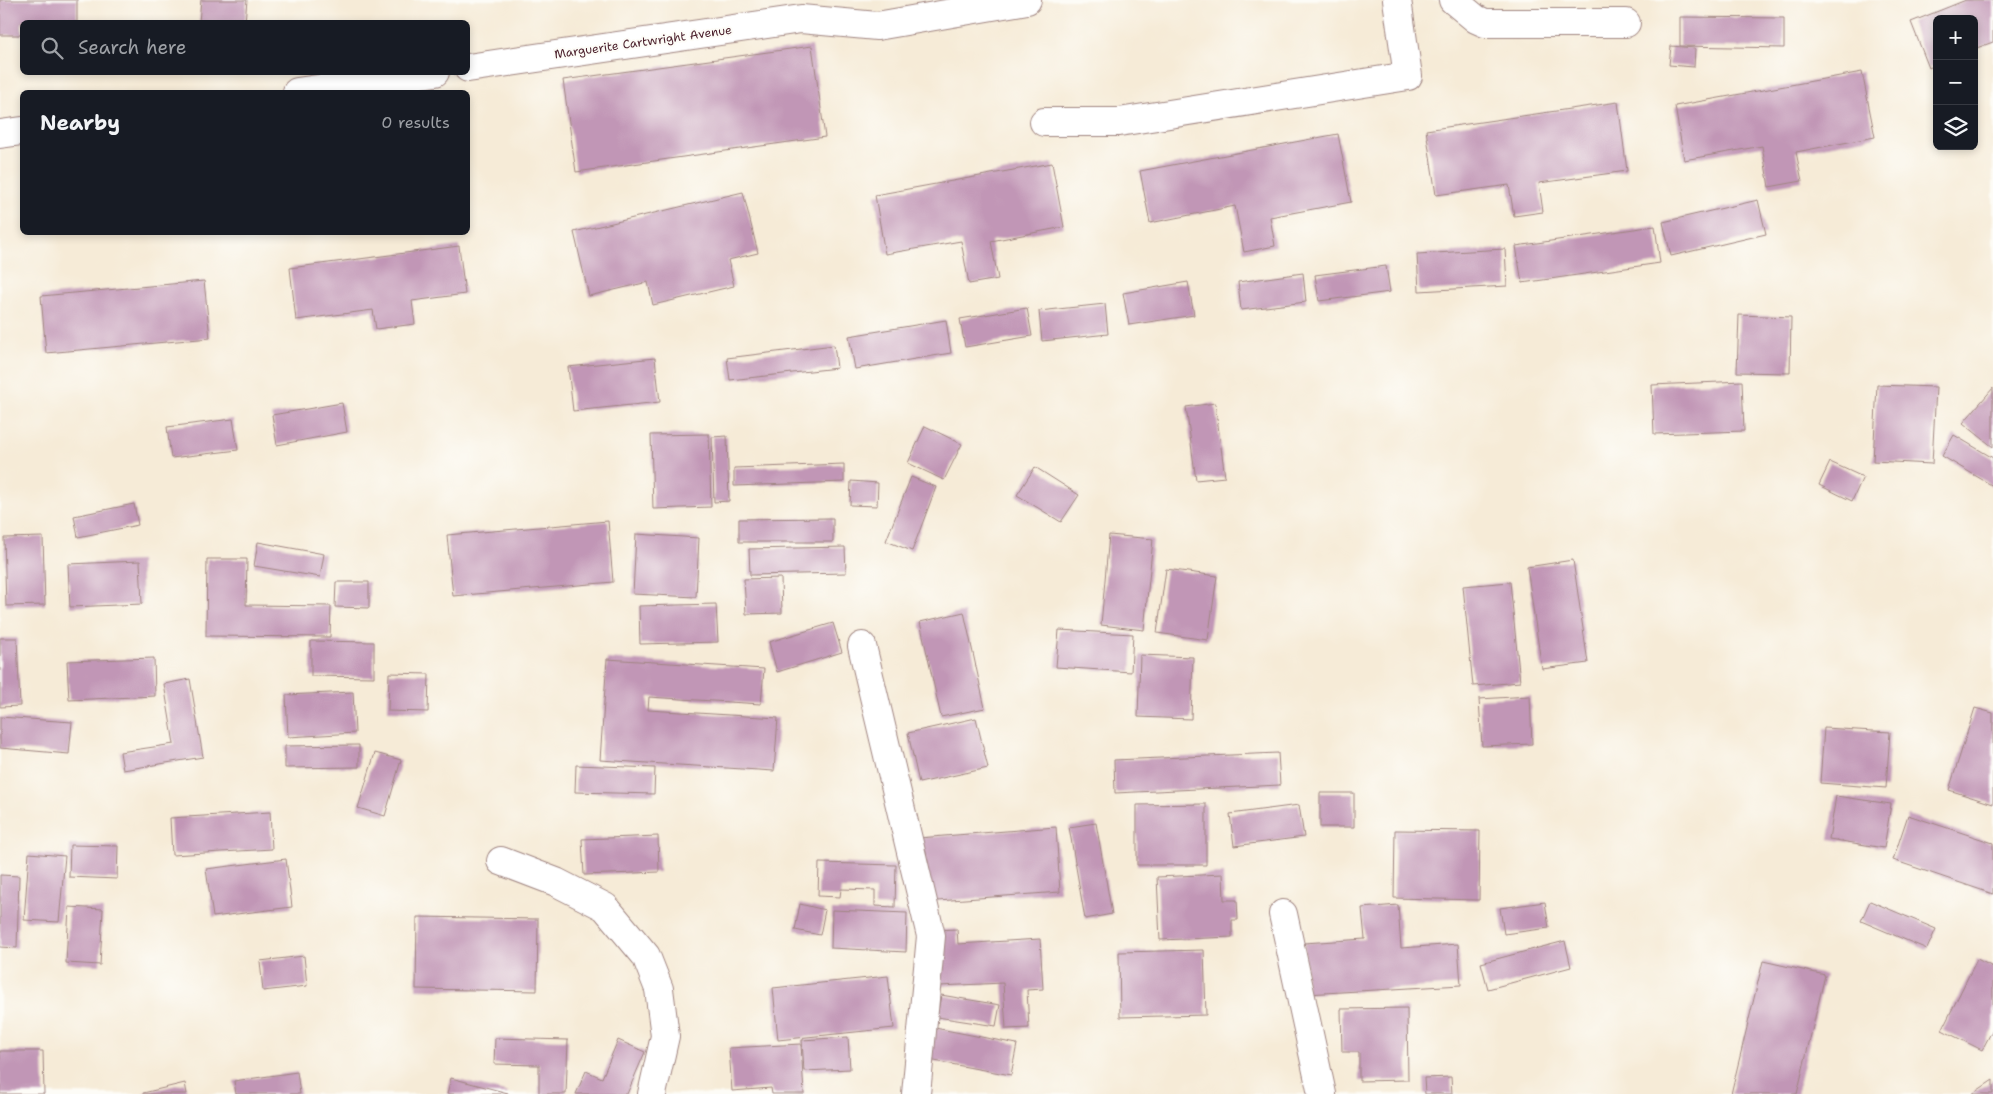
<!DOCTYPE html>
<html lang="en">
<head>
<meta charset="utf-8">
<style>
  body { margin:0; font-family:"Shantell Sans",sans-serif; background:#20242c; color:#f1f3f6 }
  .controls { position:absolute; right:15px; top:15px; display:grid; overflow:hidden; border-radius:8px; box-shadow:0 2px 8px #0003 }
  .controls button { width:45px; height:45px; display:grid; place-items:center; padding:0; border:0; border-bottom:1px solid #363941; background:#171b24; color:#f1f3f6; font:25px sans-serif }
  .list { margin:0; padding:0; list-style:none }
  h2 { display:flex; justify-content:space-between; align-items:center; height:65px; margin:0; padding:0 20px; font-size:21px }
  h2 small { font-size:16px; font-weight:400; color:#9ea1a6 }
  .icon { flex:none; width:28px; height:28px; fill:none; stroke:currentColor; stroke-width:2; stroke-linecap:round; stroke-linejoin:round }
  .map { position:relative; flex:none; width:1993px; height:1094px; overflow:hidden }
  .search { position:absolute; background:#171b24; box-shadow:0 2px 8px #0003; left:20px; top:20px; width:450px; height:55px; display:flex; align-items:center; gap:12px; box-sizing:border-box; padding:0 18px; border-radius:8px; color:#9ea1a6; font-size:19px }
  .panel { position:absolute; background:#171b24; box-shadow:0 2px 8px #0003; left:20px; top:90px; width:450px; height:145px; border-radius:8px }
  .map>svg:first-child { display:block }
  .building { fill:#c196b6 }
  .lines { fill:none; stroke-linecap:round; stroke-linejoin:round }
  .minor-casing { stroke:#a08581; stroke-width:30 }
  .minor { stroke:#fff; stroke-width:28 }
  .labels { text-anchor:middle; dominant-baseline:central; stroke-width:4; stroke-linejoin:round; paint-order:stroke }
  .street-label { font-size:12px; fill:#4a1f2b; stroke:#fdfcf7 }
</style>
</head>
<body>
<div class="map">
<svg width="1993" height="1094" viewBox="0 0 1993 1094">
  <rect width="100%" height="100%" fill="#fdfcf7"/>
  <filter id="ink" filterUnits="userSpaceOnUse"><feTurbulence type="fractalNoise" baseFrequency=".02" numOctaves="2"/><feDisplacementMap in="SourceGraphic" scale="10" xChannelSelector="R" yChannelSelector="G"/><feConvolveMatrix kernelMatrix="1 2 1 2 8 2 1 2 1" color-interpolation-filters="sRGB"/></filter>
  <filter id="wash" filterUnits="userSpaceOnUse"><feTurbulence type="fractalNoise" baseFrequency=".0096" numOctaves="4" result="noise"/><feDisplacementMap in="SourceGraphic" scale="20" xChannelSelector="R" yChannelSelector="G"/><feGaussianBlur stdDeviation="1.12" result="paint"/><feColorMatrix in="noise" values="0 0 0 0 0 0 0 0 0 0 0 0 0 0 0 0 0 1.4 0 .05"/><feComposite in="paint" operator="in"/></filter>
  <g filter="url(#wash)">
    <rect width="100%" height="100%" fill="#f6ebd7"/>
    <g id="blocks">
      <g class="building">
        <path d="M0,0H77V22H22V35H0Z"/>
        <path d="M201,0H247L245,22H199Z"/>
        <path d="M1966,0H1993V42L1974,49V19H1937V64L1929,68L1911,22Z"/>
        <path d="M1680,17L1784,18V48L1680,46Z"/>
        <path d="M812,46L825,137L576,172L563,80Z"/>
        <path d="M1671,46L1695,48L1694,67L1669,65Z"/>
        <path d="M1862,72L1875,137L1796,152L1802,181L1769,187L1762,146L1684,160L1675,106Z"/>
        <path d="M1618,102L1627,171L1539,183L1543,212L1514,216L1509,185L1436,195L1426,130Z"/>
        <path d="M1338,134L1351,202L1270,217L1275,246L1244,252L1235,206L1150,223L1140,171Z"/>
        <path d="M1052,163L1064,227L991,241L998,279L969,284L961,241L885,254L875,195Z"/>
        <path d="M743,192L758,253L728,260L734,286L653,305L648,282L589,296L574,232Z"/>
        <path d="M1758,200L1766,234L1671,256L1663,222Z"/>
        <path d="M1655,226L1660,263L1522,283L1516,246Z"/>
        <path d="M459,246L465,294L412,301L415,324L376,329L373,310L296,320L290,268Z"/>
        <path d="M1505,249L1507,286L1419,291L1417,254Z"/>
        <path d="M1386,266L1390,292L1319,301L1315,275Z"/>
        <path d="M1303,273L1306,302L1241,310L1238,282Z"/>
        <path d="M204,281L210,338L46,353L41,296Z"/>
        <path d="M1188,282L1194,315L1129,325L1123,293Z"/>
        <path d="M1105,304L1108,334L1042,341L1039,311Z"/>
        <path d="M1027,308L1032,336L965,347L960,319Z"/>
        <path d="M1739,315L1791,317L1790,373L1737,372Z"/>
        <path d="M946,320L951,353L855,369L849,336Z"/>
        <path d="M834,345L837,368L730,380L727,358Z"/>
        <path d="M655,358L660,402L573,411L568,367Z"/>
        <path d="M1742,381L1744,431L1654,434L1652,385Z"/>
        <path d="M1877,385L1936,387L1932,464L1873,461Z"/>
        <path d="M1993,388V447L1963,423Z"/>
        <path d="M342,403L347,432L277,445L272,415Z"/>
        <path d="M1215,403L1225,477L1196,480L1186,407Z"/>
        <path d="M233,419L238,450L171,458L167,427Z"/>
        <path d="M925,426L962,444L944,480L908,463Z"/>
        <path d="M709,434L711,507L653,509L651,435Z"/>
        <path d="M1954,435L1993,458V486L1942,456Z"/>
        <path d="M727,436L729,501L714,502L712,437Z"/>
        <path d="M1830,462L1863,477L1852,501L1819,485Z"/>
        <path d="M844,464V482L734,486V468Z"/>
        <path d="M1035,467L1079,495L1061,522L1017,495Z"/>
        <path d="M911,477L936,487L912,551L886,541Z"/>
        <path d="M851,481L878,483L877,506L850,505Z"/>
        <path d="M134,504L138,525L78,537L74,516Z"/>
        <path d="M833,518V542H739V519Z"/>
        <path d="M608,521L613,582L453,596L447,535Z"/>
        <path d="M636,534L699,538L696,597L633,594Z"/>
        <path d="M1109,535L1153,539L1144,630L1101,625Z"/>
        <path d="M43,537L45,605L6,606L4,538Z"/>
        <path d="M258,542L324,554L320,577L254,566Z"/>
        <path d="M845,547L846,573L750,575L749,549Z"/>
        <path d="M207,559H247L246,605L331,606L330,637L206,636Z"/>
        <path d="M1573,560L1588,663L1542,669L1527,567Z"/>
        <path d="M140,561L142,604L70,607L68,564Z"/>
        <path d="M1166,569L1217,576L1208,640L1157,633Z"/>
        <path d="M781,578L782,613L746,614L744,579Z"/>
        <path d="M336,582H369V608L335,607Z"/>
        <path d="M1510,582L1520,682L1473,686L1463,586Z"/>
        <path d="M716,604L718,642L640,644L639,606Z"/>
        <path d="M964,612L985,708L941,717L920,622Z"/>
        <path d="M833,623L842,652L777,672L769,642Z"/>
        <path d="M1059,630L1133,634L1131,672L1056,667Z"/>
        <path d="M0,638H17L20,706L0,707Z"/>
        <path d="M311,641L374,642V677L311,676Z"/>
        <path d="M1140,655L1193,657L1191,719L1138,717Z"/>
        <path d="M154,658L155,696L69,700L67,661Z"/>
        <path d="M607,659L764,669L761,704L649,697L648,710L778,718L774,771L600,760Z"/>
        <path d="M389,673L429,674L428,712L388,711Z"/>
        <path d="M190,679L203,757L123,770L120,752L174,744L164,684Z"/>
        <path d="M353,692L355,733L288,737L286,695Z"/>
        <path d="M1530,696L1532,744L1482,746L1479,699Z"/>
        <path d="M1975,708L1993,713V804L1949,790Z"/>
        <path d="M0,717L72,722L69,754L0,748Z"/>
        <path d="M976,718L988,768L919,783L908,733Z"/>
        <path d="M1824,728L1890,732L1886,788L1820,783Z"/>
        <path d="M359,745V767L285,768V746Z"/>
        <path d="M375,753L401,760L385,816L358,808Z"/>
        <path d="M1278,753L1280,785L1115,793L1114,760Z"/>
        <path d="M576,765L655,768L654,794L575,792Z"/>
        <rect x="1320" y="793" width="34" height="34"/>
        <path d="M1836,796L1891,804L1884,848L1829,839Z"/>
        <path d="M1206,804V865H1137V805Z"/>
        <path d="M1299,805L1304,837L1234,846L1230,814Z"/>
        <path d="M270,812L272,849L172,855L170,818Z"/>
        <path d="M1908,815L1993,843V894L1893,860Z"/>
        <path d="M1096,823L1112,914L1085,919L1069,827Z"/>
        <path d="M1056,827L1060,892L924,902L919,838Z"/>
        <path d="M1395,830L1480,831L1479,900L1394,898Z"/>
        <path d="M658,836L659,872L584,875L582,839Z"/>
        <path d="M70,845L118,846L117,879L69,877Z"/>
        <path d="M29,853L65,856L59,922L24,920Z"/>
        <path d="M286,859L292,907L213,917L206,869Z"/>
        <path d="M819,863L896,865L895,907L875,906V890L841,889L840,897L818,896Z"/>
        <path d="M1223,874L1224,900H1237L1238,920H1232V937L1160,940L1157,877Z"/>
        <path d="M0,875L19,876L17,948L0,947Z"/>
        <path d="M1870,901L1936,929L1927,949L1861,921Z"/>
        <path d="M1545,902L1549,928L1504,934L1500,908Z"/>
        <path d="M800,904L825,910L820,935L795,930Z"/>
        <path d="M1398,905L1401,948L1458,944L1461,985L1307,994L1304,943L1365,939L1362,908Z"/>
        <path d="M69,907L103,909L100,965L66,963Z"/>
        <path d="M832,910L907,913L906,952L831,948Z"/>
        <path d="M417,917L538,919L537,991L416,989Z"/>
        <path d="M957,929L958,944L1040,939L1043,989L1027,990L1029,1028L1006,1029L1003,983L939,986L936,930Z"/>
        <path d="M1565,941L1571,967L1488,989L1481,963Z"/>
        <path d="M1204,950L1206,1015L1120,1017L1119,952Z"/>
        <path d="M304,956L307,986L263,991L260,961Z"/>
        <path d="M1977,959L1993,967V1029L1982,1050L1942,1030Z"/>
        <path d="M1763,961L1825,975L1797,1094H1731Z"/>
        <path d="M888,976L894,1028L778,1040L773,988Z"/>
        <path d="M941,995L1000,1005L996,1026L937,1017Z"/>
        <path d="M1407,1008L1408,1080L1359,1081V1052H1342L1341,1009Z"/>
        <path d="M935,1028L1017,1044L1011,1075L929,1060Z"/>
        <path d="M848,1037L850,1069L804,1071L802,1040Z"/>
        <path d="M495,1038L568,1040L566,1094H539V1065L494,1064Z"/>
        <path d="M618,1040L645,1052L627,1094H576L586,1071L602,1078Z"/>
        <path d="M801,1044L804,1094H772L771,1088L732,1091L729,1048Z"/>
        <path d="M0,1051H43L44,1094H0Z"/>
        <path d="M297,1072L300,1094H236L234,1081Z"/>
        <path d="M1451,1077L1452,1094H1425L1424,1078Z"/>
        <path d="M451,1078L508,1093V1094H447Z"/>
        <path d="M1993,1080V1094H1972Z"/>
        <path d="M185,1083L187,1094H143V1093Z"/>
      </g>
    </g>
  </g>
  <g filter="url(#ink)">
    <use href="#blocks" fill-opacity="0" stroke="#a08581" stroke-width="1"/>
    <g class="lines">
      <defs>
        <g id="minor">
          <path d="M1453,0L1476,19L1485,23H1626"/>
          <path d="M468,68L801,19L877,26L1027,0"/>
          <path d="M297,92L435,72"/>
          <path d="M1044,122H1119L1408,76L1397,0"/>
          <path d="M0,134L22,131"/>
          <path d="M862,646L931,936L916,1094"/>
          <path d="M501,861L556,882L605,907L646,956L659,989L665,1036L652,1094"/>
          <path d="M1283,914L1322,1094"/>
        </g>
      </defs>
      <use href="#minor" class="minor-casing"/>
      <use href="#minor" class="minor"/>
    </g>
  </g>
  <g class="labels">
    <g class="street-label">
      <text transform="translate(643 42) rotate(-8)">Marguerite Cartwright Avenue</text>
    </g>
  </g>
</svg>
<div class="controls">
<button>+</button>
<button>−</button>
<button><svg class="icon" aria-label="layers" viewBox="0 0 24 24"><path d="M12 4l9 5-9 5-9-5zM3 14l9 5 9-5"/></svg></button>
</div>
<div class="search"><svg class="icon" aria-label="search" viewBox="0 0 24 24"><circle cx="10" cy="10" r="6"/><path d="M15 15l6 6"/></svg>Search here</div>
<section class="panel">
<h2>Nearby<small>0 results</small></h2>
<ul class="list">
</ul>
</section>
</div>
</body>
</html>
